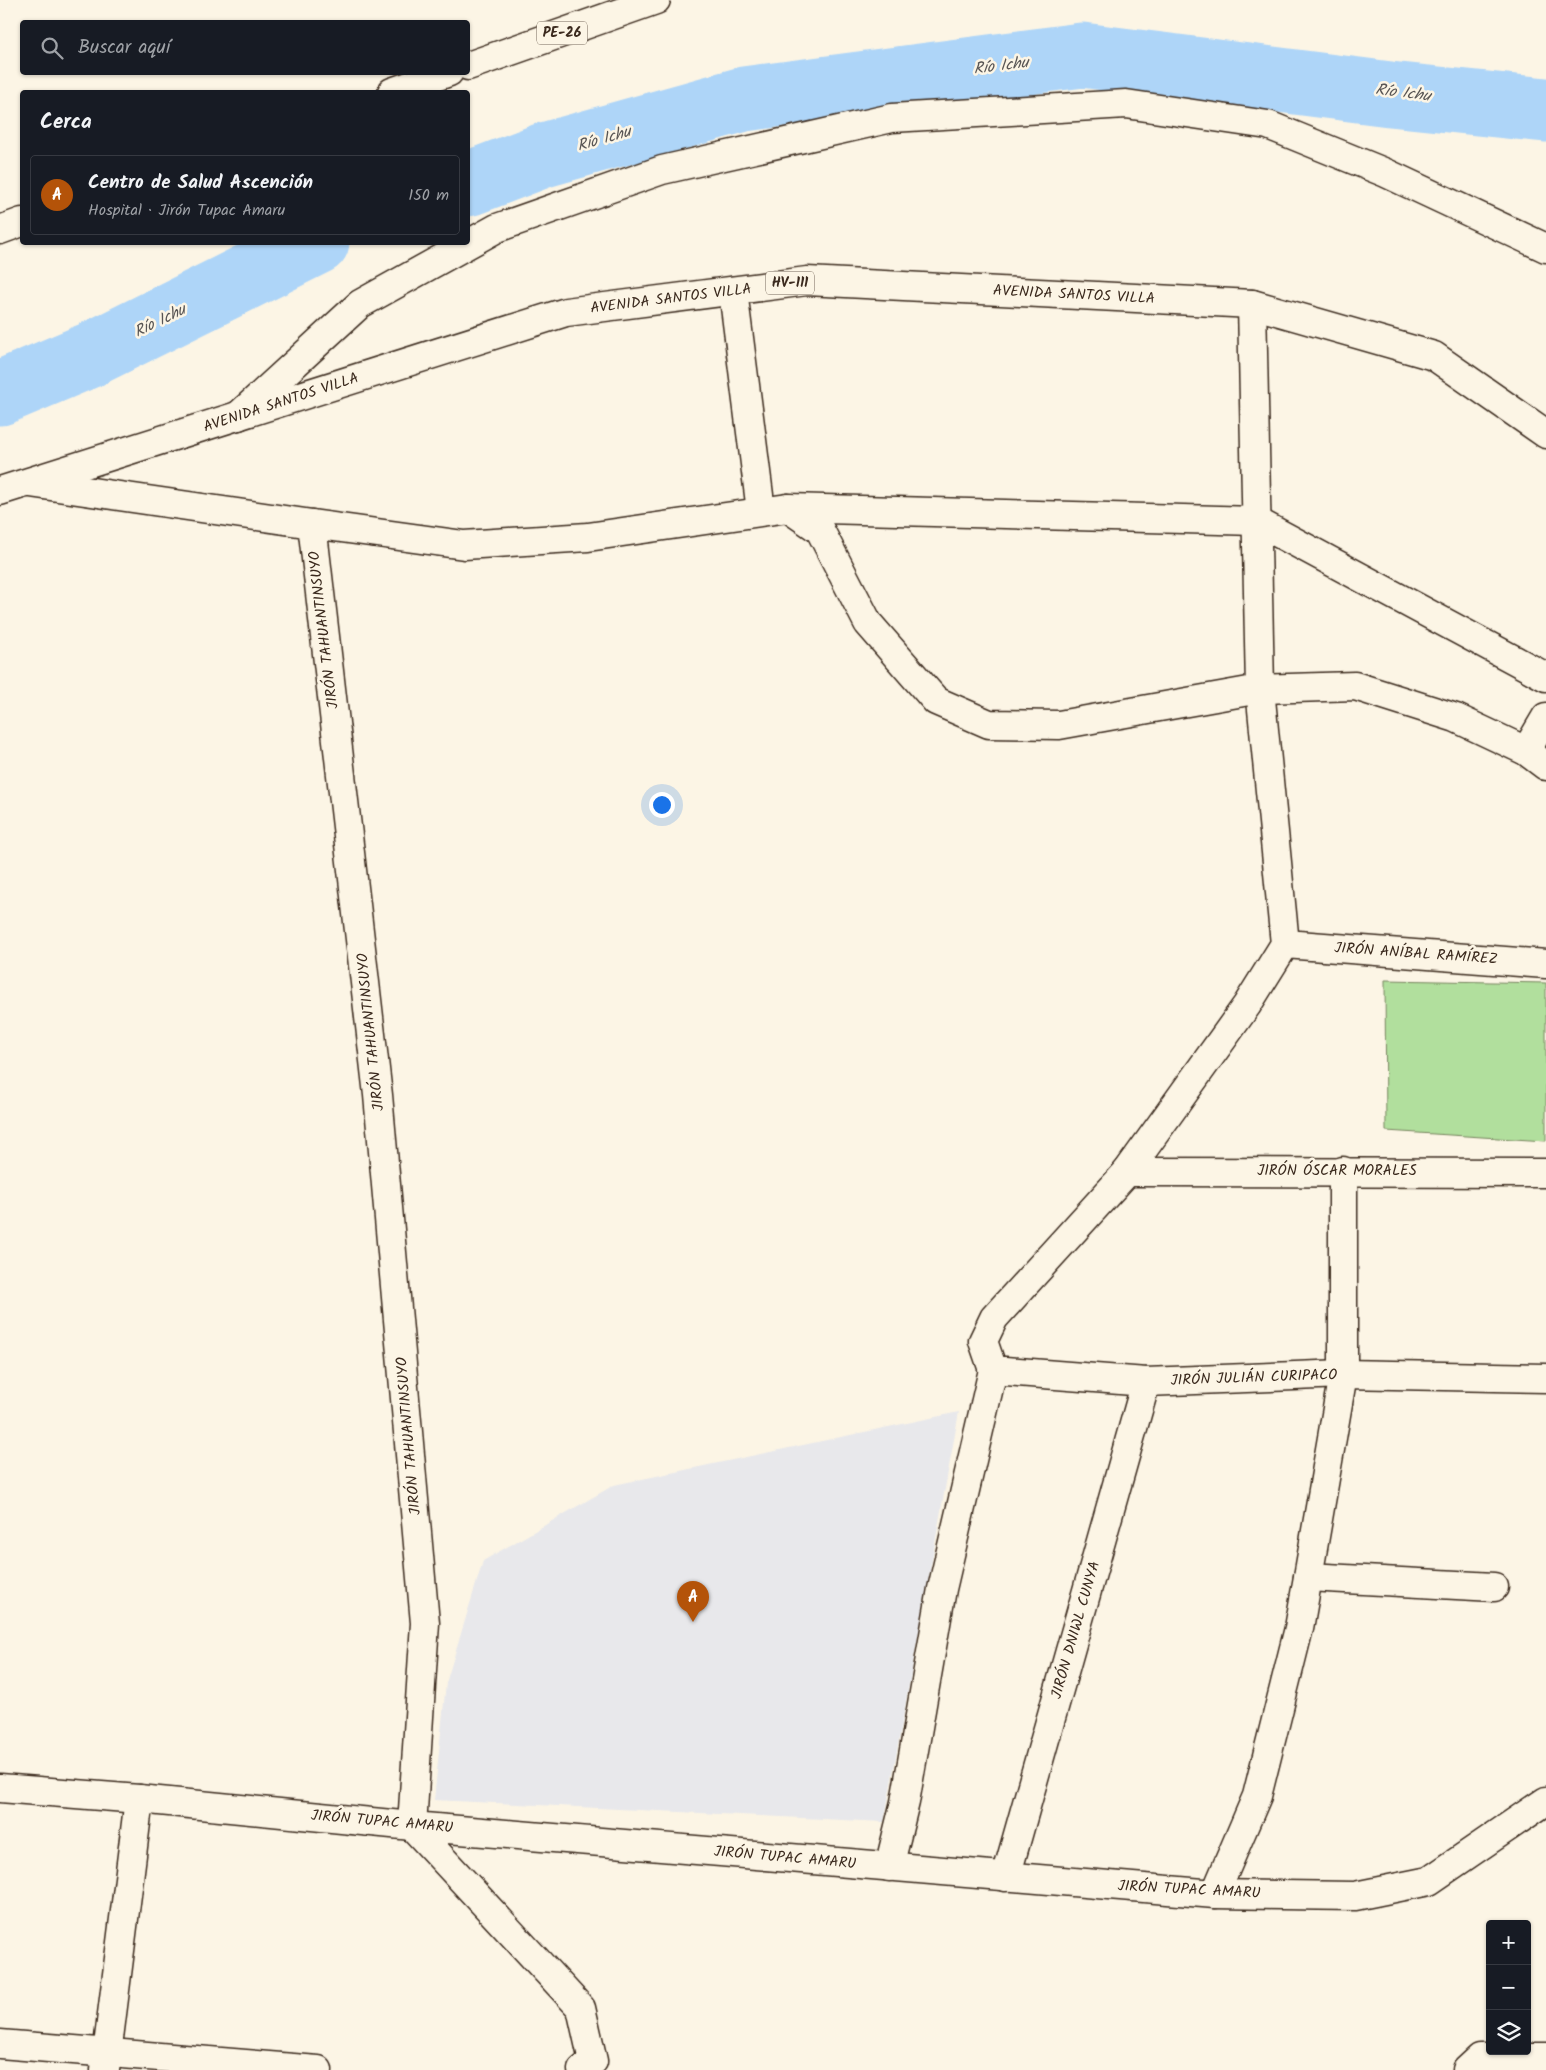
<!DOCTYPE html>
<html lang="es">
<head>
<meta charset="utf-8">
<style>
  body { margin:0; font-family:Kalam,sans-serif; background:#242831; color:#f1f3f6 }
  .controls { position:absolute; right:15px; bottom:15px; display:grid; overflow:hidden; border-radius:5px; box-shadow:0 1px 4px #0004 }
  .controls button { width:45px; height:45px; display:grid; place-items:center; padding:0; border:0; border-bottom:1px solid #363941; background:#171b24; color:#f1f3f6; font:25px sans-serif }
  .you { position:absolute; left:661px; top:804px; width:18px; height:18px; margin:-12px; border:4px solid #fff; border-radius:50%; background:#1a73e8; box-shadow:0 0 0 8px #1a73e833 }
  .badge { display:grid; place-items:center; width:32px; height:32px; border-radius:50%; background:#b45309; color:#fff; font-size:16px; font-weight:700 }
  .pin { position:absolute; translate:-50% -41px; filter:drop-shadow(0 1px 2px #0008) }
  .pin::after { content:''; position:absolute; top:26px; width:18px; height:15px; background:inherit; clip-path:polygon(0 0,100% 0,50% 100%) }
  .list { margin:0; padding:0; list-style:none }
  h2 { display:flex; justify-content:space-between; align-items:center; height:65px; margin:0; padding:0 20px; font-size:21px }
  h2 small { font-size:16px; font-weight:400; color:#9ea1a6 }
  .list li { display:grid; grid-template-columns:32px 1fr auto; gap:15px; align-items:center; box-sizing:border-box; height:80px; margin:0 10px 10px; padding:0 10px; border:1px solid #363941; border-radius:5px }
  .list b { display:block; font-size:19px; white-space:nowrap }
  .list p { margin:0; font-size:16px; white-space:nowrap; color:#9ea1a6 }
  .list em { font-size:16px; font-style:normal; color:#9ea1a6 }
  .icon { flex:none; width:28px; height:28px; fill:none; stroke:currentColor; stroke-width:2; stroke-linecap:round; stroke-linejoin:round }
  .map { position:relative; flex:none; width:1546px; height:2070px; overflow:hidden }
  .search { position:absolute; background:#171b24; box-shadow:0 1px 4px #0004; left:20px; top:20px; width:450px; height:55px; display:flex; align-items:center; gap:12px; box-sizing:border-box; padding:0 18px; border-radius:5px; color:#9ea1a6; font-size:19px }
  .panel { position:absolute; background:#171b24; box-shadow:0 1px 4px #0004; left:20px; top:90px; width:450px; height:155px; border-radius:5px }
  .map>svg:first-child { display:block }
  .built { fill:#e8e8eb }
  .park { fill:#b1df9d; stroke:#76845e }
  .lines { fill:none; stroke-linecap:round; stroke-linejoin:round }
  .river { stroke:#aed5f8; stroke-width:65 }
  .minor-casing { stroke:#3b2a1e; stroke-width:31 }
  .major-casing { stroke:#3b2a1e; stroke-width:31 }
  .highway-casing { stroke:#3b2a1e; stroke-width:31 }
  .minor { stroke:#fcf5e5; stroke-width:28 }
  .major { stroke:#fcf5e5; stroke-width:28 }
  .highway { stroke:#fcf5e5; stroke-width:28 }
  .labels { text-anchor:middle; dominant-baseline:central; stroke-width:5; stroke-linejoin:round; paint-order:stroke }
  .shield { fill:#fcf5e5; stroke:#75675a; stroke-width:1 }
  .shield-label { font-size:14px; font-weight:bold; fill:#3b2a1e }
  .street-label { font-size:15px; fill:#3b2a1e; stroke:#fcf5e5 }
  .water-label { font-size:16px; font-style:italic; fill:#585554; stroke:#fcf5e5 }
</style>
</head>
<body>
<div class="map">
<svg width="1546" height="2070" viewBox="0 0 1546 2070">
  <rect width="100%" height="100%" fill="#fcf5e5"/>
  <filter id="ink" filterUnits="userSpaceOnUse"><feTurbulence type="fractalNoise" baseFrequency=".02" numOctaves="2"/><feDisplacementMap in="SourceGraphic" scale="10" xChannelSelector="R" yChannelSelector="G"/><feConvolveMatrix kernelMatrix="1 2 1 2 8 2 1 2 1" color-interpolation-filters="sRGB"/></filter>
  <g filter="url(#ink)">
    <path class="built" d="M959,1412L884,1822L434,1800L446,1683L483,1561L614,1485Z"/>
    <path class="park" d="M1385,980L1546,983V1141L1386,1131Z"/>
    <g class="lines">
      <g class="river">
        <path d="M468,184L544,155L744,99L1082,55L1390,94L1546,110"/>
        <path d="M0,393L90,355L317,242"/>
      </g>
      <defs>
        <g id="minor">
          <path d="M733,291L761,511"/>
          <path d="M1252,304L1260,689L1285,944L1247,1005L1127,1172L994,1318L983,1341L993,1370L1146,1382L1343,1374L1546,1378"/>
          <path d="M238,416L360,304L497,228L662,170L892,118L1126,104L1268,125L1386,173L1546,248"/>
          <path d="M30,483L312,524L378,1095L425,1623L412,1826L581,2008L593,2061L582,2070"/>
          <path d="M788,508L1256,521L1546,677"/>
          <path d="M312,524L464,545L588,537L788,508L820,530L868,623L936,701L989,724L1059,725L1260,689L1355,686L1456,718L1526,751L1546,766"/>
          <path d="M1526,751L1546,717"/>
          <path d="M1285,944L1546,964"/>
          <path d="M1127,1172L1546,1173"/>
          <path d="M1308,1577L1494,1587"/>
          <path d="M0,1788L139,1799L412,1826L1215,1894L1355,1896L1429,1881L1546,1801"/>
          <path d="M889,1867L905,1802L942,1589L993,1370"/>
          <path d="M1006,1877L1146,1382"/>
          <path d="M1215,1894L1257,1796L1299,1628L1308,1577L1343,1374V1171"/>
          <path d="M0,2044L318,2070"/>
          <path d="M105,2070L139,1799"/>
          <path d="M1467,2070L1480,2058H1546"/>
        </g>
        <path id="major" d="M0,491L566,312L807,281L1252,304L1434,356L1546,434"/>
        <g id="highway">
          <path d="M468,66L656,0"/>
          <path d="M392,92L449,72"/>
          <path d="M0,230L22,222"/>
        </g>
      </defs>
      <use href="#minor" class="minor-casing"/>
      <use href="#major" class="major-casing"/>
      <use href="#highway" class="highway-casing"/>
      <use href="#minor" class="minor"/>
      <use href="#major" class="major"/>
      <use href="#highway" class="highway"/>
    </g>
  </g>
  <g class="labels">
    <g class="shield">
      <rect x="537" y="21.5" width="50" height="23" rx="4"/>
      <rect x="766" y="271.5" width="48" height="23" rx="4"/>
    </g>
    <g class="shield-label">
      <text x="562" y="33">PE-26</text>
      <text x="790" y="283">HV-111</text>
    </g>
    <g class="street-label">
      <text transform="translate(1074 295) rotate(3)">AVENIDA SANTOS VILLA</text>
      <text transform="translate(671 299) rotate(-7)">AVENIDA SANTOS VILLA</text>
      <text transform="translate(281 403) rotate(-18)">AVENIDA SANTOS VILLA</text>
      <text transform="translate(324 630) rotate(-97)">JIRÓN TAHUANTINSUYO</text>
      <text transform="translate(1416 954) rotate(4)">JIRÓN ANÍBAL RAMÍREZ</text>
      <text transform="translate(371 1032) rotate(-96)">JIRÓN TAHUANTINSUYO</text>
      <text x="1337" y="1171">JIRÓN ÓSCAR MORALES</text>
      <text transform="translate(1254 1378) rotate(-2)">JIRÓN JULIÁN CURIPACO</text>
      <text transform="translate(409 1436) rotate(-95)">JIRÓN TAHUANTINSUYO</text>
      <text transform="translate(1076 1630) rotate(-74)">JIRÓN DNIWL CUNYA</text>
      <text transform="translate(382 1822) rotate(5)">JIRÓN TUPAC AMARU</text>
      <text transform="translate(785 1858) rotate(5)">JIRÓN TUPAC AMARU</text>
      <text transform="translate(1189 1890) rotate(3)">JIRÓN TUPAC AMARU</text>
    </g>
    <g class="water-label">
      <text transform="translate(1001 66) rotate(-7)">Río Ichu</text>
      <text transform="translate(1403 93) rotate(7)">Río Ichu</text>
      <text transform="translate(604 139) rotate(-16)">Río Ichu</text>
      <text transform="translate(160 321) rotate(-26)">Río Ichu</text>
    </g>
  </g>
</svg>
<div class="controls">
<button>+</button>
<button>−</button>
<button><svg class="icon" aria-label="layers" viewBox="0 0 24 24"><path d="M12 4l9 5-9 5-9-5zM3 14l9 5 9-5"/></svg></button>
</div>
<div class="you"></div>
<div class="pin badge" style="left:693px;top:1622px">A</div>
<div class="search"><svg class="icon" aria-label="search" viewBox="0 0 24 24"><circle cx="10" cy="10" r="6"/><path d="M15 15l6 6"/></svg>Buscar aquí</div>
<section class="panel">
<h2>Cerca<small></small></h2>
<ul class="list">
<li><span class="badge">A</span><div><b>Centro de Salud Ascención</b><p>Hospital · Jirón Tupac Amaru</p></div><em>150 m</em></li>
</ul>
</section>
</div>
</body>
</html>
